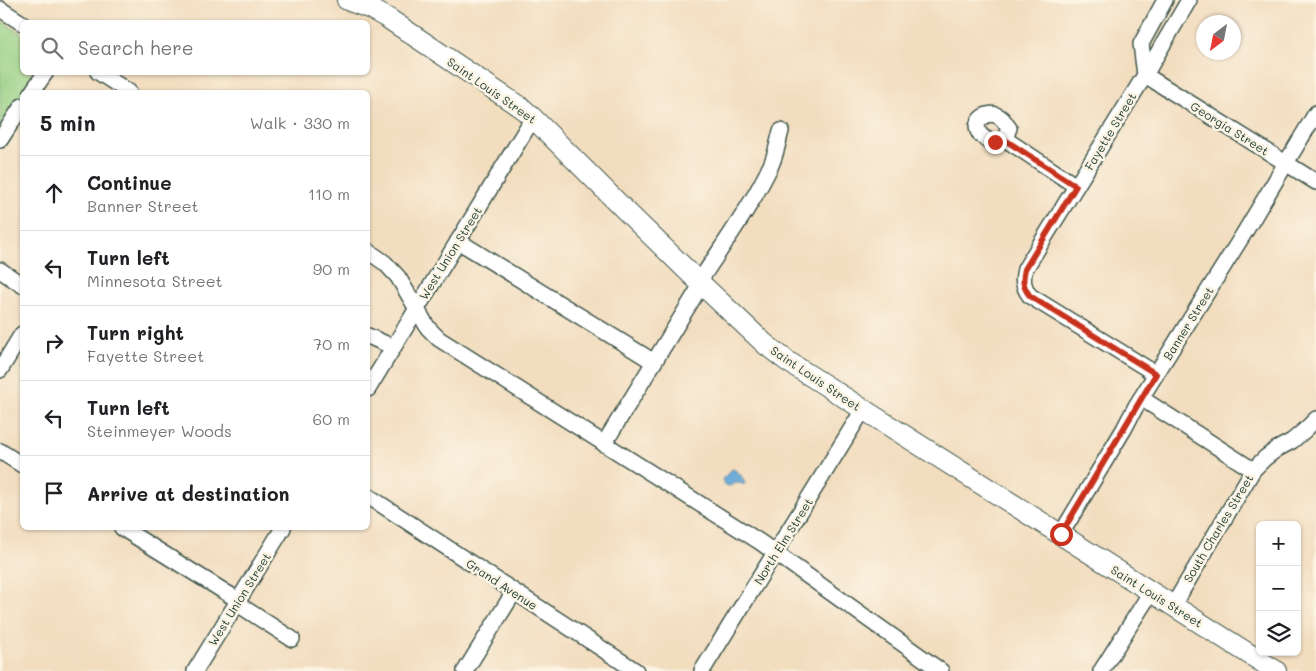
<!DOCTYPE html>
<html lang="en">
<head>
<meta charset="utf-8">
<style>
  body { margin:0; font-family:Mali,sans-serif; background:#f2f2f2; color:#202124 }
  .controls { position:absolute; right:15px; bottom:15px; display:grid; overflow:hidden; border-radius:8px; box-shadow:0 1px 4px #0004 }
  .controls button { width:45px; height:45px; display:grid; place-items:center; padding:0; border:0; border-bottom:1px solid #e0e0e0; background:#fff; color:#202124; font:25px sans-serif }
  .compass { position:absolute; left:1196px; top:15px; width:45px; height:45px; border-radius:50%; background:#fff; box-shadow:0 1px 4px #0004; rotate:212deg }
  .stop { position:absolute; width:15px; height:15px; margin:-11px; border:4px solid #c8321e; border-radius:50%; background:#fff }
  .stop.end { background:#c8321e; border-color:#fff; box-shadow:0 1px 5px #0008 }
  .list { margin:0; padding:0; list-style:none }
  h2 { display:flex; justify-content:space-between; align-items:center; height:65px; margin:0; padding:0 20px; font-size:21px }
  h2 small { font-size:16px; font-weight:400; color:#757577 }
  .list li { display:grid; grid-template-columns:32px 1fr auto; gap:15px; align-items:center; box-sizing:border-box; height:75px; padding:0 20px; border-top:1px solid #e0e0e0 }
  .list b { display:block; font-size:19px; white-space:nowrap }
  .list p { margin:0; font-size:16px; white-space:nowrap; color:#757577 }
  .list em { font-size:16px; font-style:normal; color:#757577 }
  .icon { flex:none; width:28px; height:28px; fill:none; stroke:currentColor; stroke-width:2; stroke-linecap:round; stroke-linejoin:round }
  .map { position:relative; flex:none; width:1316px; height:671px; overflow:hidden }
  .search { position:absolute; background:#fff; box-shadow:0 1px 4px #0004; left:20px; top:20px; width:350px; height:55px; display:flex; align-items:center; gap:12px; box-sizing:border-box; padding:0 18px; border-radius:8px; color:#757577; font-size:19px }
  .panel { position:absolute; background:#fff; box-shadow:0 1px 4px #0004; left:20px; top:90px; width:350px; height:440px; border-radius:8px }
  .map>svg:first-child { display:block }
  .green { fill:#95cf83; stroke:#5a865c }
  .water { fill:#61a6d6; stroke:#407285 }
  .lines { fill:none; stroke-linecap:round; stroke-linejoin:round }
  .minor-casing { stroke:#3f5549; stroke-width:18 }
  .major-casing { stroke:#3f5549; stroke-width:22 }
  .minor { stroke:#fff; stroke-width:15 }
  .major { stroke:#fff; stroke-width:20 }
  .route { stroke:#c8321e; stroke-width:6 }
  .labels { text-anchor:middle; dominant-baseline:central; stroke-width:5; stroke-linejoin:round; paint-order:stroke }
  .street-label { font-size:12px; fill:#1f3d34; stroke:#fcf5e5 }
</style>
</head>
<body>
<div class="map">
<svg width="1316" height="671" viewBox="0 0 1316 671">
  <rect width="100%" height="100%" fill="#fcf5e5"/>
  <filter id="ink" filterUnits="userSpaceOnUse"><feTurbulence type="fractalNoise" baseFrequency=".02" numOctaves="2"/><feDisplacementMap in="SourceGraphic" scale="10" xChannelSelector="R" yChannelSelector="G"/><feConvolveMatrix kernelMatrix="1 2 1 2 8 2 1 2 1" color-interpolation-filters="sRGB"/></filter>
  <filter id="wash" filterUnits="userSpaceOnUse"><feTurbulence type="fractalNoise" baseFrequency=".0096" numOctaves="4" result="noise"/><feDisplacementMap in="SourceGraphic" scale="20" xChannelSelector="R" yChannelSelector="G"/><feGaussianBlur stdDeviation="1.12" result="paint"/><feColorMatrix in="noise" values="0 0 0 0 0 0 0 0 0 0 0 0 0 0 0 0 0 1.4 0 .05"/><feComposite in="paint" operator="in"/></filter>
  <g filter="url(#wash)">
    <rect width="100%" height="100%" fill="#f2ddbf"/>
    <path class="green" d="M0,20L22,34V72L38,73L24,92H22V95L0,129Z"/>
    <path class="water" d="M732,469C739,471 742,477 745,482L744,485C740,482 734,483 730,486L724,485L722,479Z"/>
  </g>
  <g filter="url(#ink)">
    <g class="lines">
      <defs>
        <g id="minor">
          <path d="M1165,0L1141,44L1145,75L1316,182"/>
          <path d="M0,9L22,23"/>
          <path d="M98,72L129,92"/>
          <path d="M32,92L46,72"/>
          <path d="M1005,139C1000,142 996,143 990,141C963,130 985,105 1001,118C1004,120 1006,125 1009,128L1005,139L1076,186"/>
          <path d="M0,140L22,106"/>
          <path d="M458,241L654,362"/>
          <path d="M368,251L385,263L398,277L428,328L439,339L760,542L941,671"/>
          <path d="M0,270L22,285"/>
          <path d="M698,281L701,279C725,242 752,205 771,165C776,154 778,142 781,131"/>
          <path d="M368,336L393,347"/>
          <path d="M0,370L22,334"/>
          <path d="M1156,374L1030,296C1023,287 1022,280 1025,269L1145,75L1189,0"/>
          <path d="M368,389L533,118"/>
          <path d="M1141,398L1253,470"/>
          <path d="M604,444L701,285"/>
          <path d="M0,451L22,465"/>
          <path d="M368,496L636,671"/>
          <path d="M122,528L238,600"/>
          <path d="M1061,534L1124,429L1136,406L1243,235L1316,113"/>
          <path d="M236,603L292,639"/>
          <path d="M1173,606L1253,470L1265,458L1277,449L1292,441L1305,430L1316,419"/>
          <path d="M195,671L283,528"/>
          <path d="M465,671L514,592"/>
          <path d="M702,671L863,410"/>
          <path d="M1101,671L1151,592"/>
        </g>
        <path id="major" d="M347,0L371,9L389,19L523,109L533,118L626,211L698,281L765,344L787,361L1276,671"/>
      </defs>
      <use href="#minor" class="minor-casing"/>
      <use href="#major" class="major-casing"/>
      <use href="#minor" class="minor"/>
      <use href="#major" class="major"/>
    </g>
  </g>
  <g class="lines" filter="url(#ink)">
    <path class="route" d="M995,142L1003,141L1005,140L1076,186L1025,269C1022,281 1023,287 1030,296L1156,374L1061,534"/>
  </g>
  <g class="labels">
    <g class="street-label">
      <text transform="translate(492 90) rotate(35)">Saint Louis Street</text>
      <text transform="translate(1230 128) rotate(32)">Georgia Street</text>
      <text transform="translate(1110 131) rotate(-59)">Fayette Street</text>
      <text transform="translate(450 253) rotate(-58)">West Union Street</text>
      <text transform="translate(1188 323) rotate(-58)">Banner Street</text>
      <text transform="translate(816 378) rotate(34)">Saint Louis Street</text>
      <text transform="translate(1218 528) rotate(-59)">South Charles Street</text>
      <text transform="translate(783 541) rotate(-58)">North Elm Street</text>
      <text transform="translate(502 584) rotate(33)">Grand Avenue</text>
      <text transform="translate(1157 596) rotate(32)">Saint Louis Street</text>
      <text transform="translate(239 599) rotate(-58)">West Union Street</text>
    </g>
  </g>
</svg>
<div class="controls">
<button>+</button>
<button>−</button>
<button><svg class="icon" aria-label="layers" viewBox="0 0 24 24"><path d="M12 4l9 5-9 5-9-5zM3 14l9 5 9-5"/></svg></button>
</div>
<svg class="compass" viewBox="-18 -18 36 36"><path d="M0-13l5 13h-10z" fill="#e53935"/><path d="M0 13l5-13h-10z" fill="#757577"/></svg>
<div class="stop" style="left:1061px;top:534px"></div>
<div class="stop end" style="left:995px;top:142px"></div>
<div class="search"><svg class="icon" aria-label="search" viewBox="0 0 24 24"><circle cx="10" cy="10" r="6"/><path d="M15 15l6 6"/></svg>Search here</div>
<section class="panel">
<h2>5 min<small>Walk · 330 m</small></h2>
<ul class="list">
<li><svg class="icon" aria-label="ahead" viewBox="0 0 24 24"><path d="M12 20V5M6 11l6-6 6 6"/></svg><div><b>Continue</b><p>Banner Street</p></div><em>110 m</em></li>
<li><svg class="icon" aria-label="left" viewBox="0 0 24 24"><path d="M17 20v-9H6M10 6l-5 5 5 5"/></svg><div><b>Turn left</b><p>Minnesota Street</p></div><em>90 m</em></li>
<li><svg class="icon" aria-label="right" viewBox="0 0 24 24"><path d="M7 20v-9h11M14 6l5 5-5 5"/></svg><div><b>Turn right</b><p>Fayette Street</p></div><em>70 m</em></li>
<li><svg class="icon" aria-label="left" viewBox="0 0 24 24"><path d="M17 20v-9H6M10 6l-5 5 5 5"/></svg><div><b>Turn left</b><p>Steinmeyer Woods</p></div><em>60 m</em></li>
<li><svg class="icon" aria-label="arrive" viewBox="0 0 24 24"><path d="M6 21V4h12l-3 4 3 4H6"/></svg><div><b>Arrive at destination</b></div></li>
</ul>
</section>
</div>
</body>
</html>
